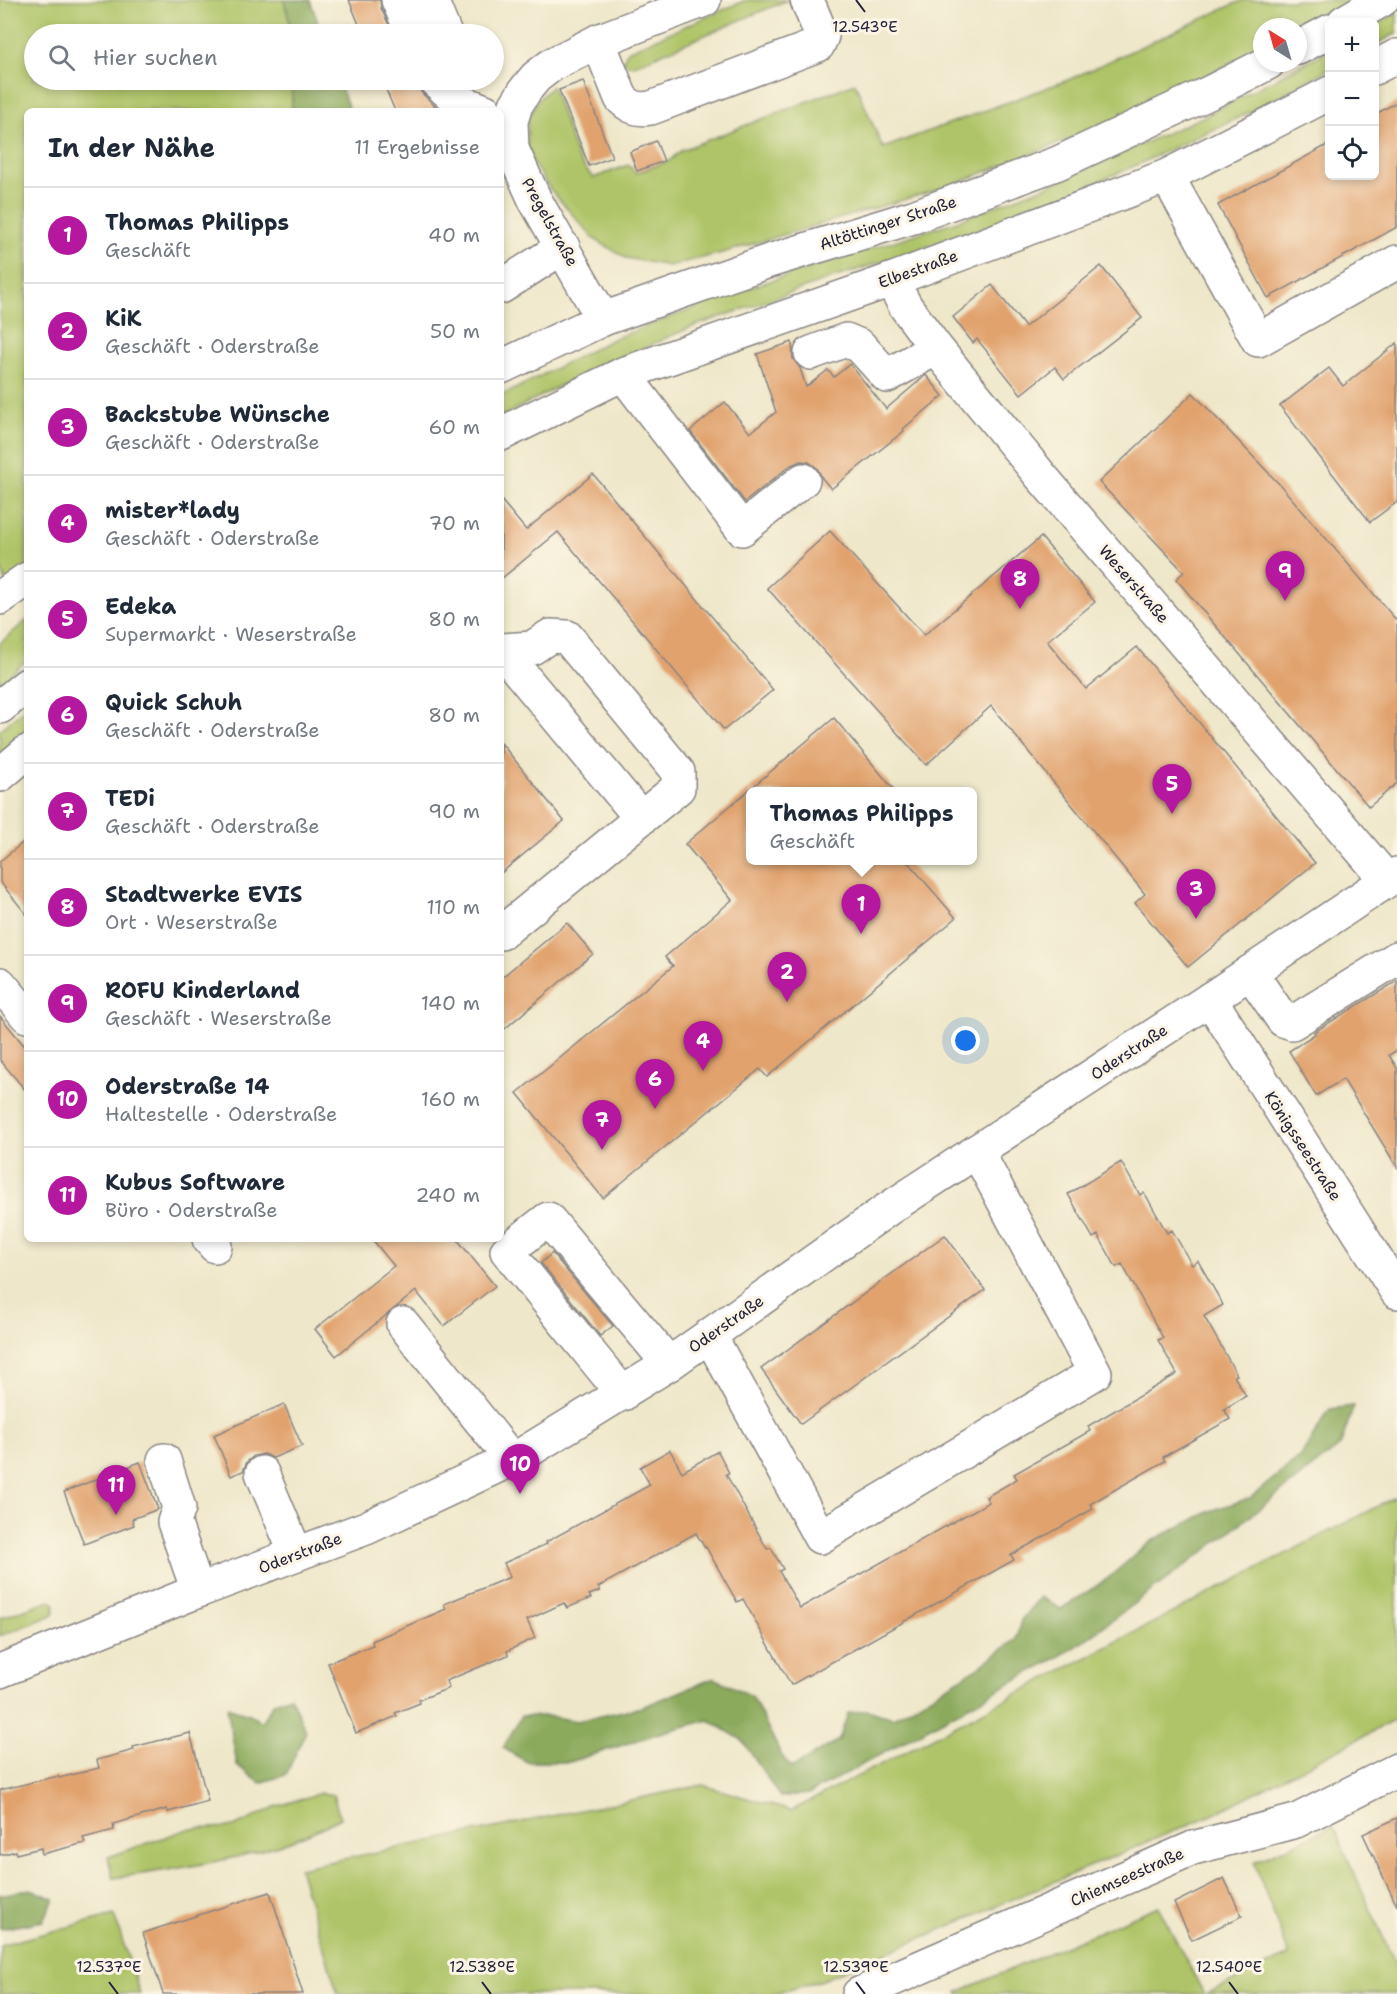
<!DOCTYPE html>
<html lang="de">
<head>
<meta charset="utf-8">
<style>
  body { margin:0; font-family:"Shantell Sans",sans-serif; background:#f2f2f3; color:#1f2937 }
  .controls { position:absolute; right:18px; top:18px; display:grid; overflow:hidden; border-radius:9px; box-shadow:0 3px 9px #0003 }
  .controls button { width:54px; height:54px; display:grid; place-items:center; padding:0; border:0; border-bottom:2px solid #e0e1e3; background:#fff; color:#1f2937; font:30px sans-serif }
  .compass { position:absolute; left:1253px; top:18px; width:54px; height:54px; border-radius:50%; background:#fff; box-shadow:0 3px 9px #0003; rotate:323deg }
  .you { position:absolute; left:966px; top:1041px; width:21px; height:21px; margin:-15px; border:4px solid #fff; border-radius:50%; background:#1a73e8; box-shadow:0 0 0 9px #1a73e833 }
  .badge { display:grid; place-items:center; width:39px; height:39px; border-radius:50%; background:#b5179e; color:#fff; font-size:20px; font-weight:700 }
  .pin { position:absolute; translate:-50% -50px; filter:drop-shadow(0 2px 3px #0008) }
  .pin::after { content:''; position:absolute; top:32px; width:21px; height:18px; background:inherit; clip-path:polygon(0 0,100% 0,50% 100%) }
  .popup { position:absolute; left:746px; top:787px; width:231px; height:78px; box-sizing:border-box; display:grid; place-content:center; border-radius:9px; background:#fff; filter:drop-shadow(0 2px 4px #0005); font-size:20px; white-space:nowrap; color:#747a83 }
  .popup b { font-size:22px; color:#1f2937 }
  .popup::after { content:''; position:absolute; left:50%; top:100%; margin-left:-12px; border:12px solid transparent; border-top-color:#fff }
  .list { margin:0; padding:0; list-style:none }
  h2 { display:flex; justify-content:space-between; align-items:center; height:78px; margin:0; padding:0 24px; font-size:26px }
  h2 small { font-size:20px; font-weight:400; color:#747a83 }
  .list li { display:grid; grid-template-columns:39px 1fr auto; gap:18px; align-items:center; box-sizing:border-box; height:96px; padding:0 24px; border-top:2px solid #e0e1e3 }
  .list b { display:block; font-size:22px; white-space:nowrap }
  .list p { margin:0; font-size:20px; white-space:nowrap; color:#747a83 }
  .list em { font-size:20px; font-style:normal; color:#747a83 }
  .icon { flex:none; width:33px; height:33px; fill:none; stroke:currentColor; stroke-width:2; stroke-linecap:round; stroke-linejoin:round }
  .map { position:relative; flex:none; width:1397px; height:1994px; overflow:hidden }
  .search { position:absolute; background:#fff; box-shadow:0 3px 9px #0003; left:24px; top:24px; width:480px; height:66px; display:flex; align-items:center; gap:15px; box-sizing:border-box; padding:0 21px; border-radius:33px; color:#747a83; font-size:22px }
  .panel { position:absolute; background:#fff; box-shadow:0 3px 9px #0003; left:24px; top:108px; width:480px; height:1134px; border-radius:9px }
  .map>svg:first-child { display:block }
  .green { fill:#afc468; stroke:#687352; stroke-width:1.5 }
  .forest { fill:#8baa5c; stroke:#56664c; stroke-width:1.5 }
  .building { fill:#e1a26d }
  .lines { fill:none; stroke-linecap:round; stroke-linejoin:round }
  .minor-casing { stroke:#888482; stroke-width:36 }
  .major-casing { stroke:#888482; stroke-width:36 }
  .minor { stroke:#fff; stroke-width:33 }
  .major { stroke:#fff; stroke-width:33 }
  .ticks { fill:none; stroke:#22223b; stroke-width:2 }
  .labels { text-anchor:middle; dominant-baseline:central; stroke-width:6; stroke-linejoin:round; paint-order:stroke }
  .street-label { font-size:16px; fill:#22223b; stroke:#fcf5e5 }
  .ticks-label { font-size:15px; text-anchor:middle; fill:#22223b; stroke:#fcf5e5; stroke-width:6; stroke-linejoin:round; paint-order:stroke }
</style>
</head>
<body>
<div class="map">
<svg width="1397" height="1994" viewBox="0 0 1397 1994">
  <rect width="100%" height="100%" fill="#fcf5e5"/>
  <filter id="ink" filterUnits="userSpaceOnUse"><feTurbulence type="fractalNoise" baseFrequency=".0167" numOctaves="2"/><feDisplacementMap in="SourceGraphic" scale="12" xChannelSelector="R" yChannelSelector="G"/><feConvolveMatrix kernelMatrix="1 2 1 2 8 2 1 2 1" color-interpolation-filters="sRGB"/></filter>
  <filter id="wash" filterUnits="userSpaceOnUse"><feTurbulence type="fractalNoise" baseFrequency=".008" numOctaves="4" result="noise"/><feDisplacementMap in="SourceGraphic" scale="24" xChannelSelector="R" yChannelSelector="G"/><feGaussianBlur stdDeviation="1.35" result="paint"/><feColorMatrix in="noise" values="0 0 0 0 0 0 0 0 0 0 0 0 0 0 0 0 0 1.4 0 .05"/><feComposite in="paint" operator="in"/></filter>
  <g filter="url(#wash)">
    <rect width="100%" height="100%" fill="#eee7c9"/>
    <g class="green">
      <path d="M0,0H284L289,20L290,34H34V80H292V111H27V570L7,585L0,565Z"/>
      <path d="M746,0H788L632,66L623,62L627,51Z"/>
      <path d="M1243,0H1356L1298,29V27H1262V47L1103,126L947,187L722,253L669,266L626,258L594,239L550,189L533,163L527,145L528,120L538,100L552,86L578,159L593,178L629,165L636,173L669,161L682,150L855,83L883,148L1068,80Z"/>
      <path d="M1397,13V33L1375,45V25Z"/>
      <path d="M1329,50V69L1248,113L1128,169L1004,221L824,281L689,328L573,379L501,417V396L615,338L751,287L957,221L1062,180L1207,115Z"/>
      <path d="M27,620V660L0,683V643Z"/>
      <path d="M27,707V732L0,754V730Z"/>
      <path d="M1397,1496V1719L1214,1814L822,1980L775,1994H338L299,1868L703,1785L791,1811Z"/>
      <path d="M50,1600L55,1605L53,1615L0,1636V1618Z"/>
      <path d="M321,1793L333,1795L340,1818C271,1857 190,1867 113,1878L108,1857L188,1829L234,1827L275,1807Z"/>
      <path d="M1333,1826L1397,1968V1994H1206L1289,1955L1254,1862Z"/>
      <path d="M1158,1906L1204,1994H959L958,1992Z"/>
      <path d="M114,1915L140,1994H0V1945Z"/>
    </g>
    <g class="forest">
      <path d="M284,0H310L322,34H290L289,20Z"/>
      <path d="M292,80H338L350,111H292Z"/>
      <path d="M1354,1406L1340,1446L1205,1551L1074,1648L809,1794L780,1797L742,1740L709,1720L663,1732L570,1762H527L503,1748L521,1716H547L577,1721L642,1707L714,1678L752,1696L782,1756L791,1768L839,1740L848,1713L868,1710L893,1718L978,1668L1016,1639L1021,1620L1040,1597L1061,1609L1107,1579L1150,1542L1210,1511L1250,1498L1300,1457L1330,1409Z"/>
      <path d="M290,1696L306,1731L286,1775L260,1783L237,1765L227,1707L249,1714L261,1722L274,1702Z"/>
      <path d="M31,1889L54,1899L43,1921L0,1929V1895Z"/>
    </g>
    <g id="blocks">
      <g class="building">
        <path d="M349,0H380L381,8L393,34H363Z"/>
        <path d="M382,80H417V86L422,93L440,111H395Z"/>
        <path d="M583,81L612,157L589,166L559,90Z"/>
        <path d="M1397,102V227L1268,298L1218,205L1329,144V176H1374V115Z"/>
        <path d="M656,141L664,161L637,171L630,152Z"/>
        <path d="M1101,266L1142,318L1064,379L1055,367L1021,394L977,339L973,343L953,317L992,285L1025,327Z"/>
        <path d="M792,342L793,359L800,368L806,387L828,370L834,377L850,364L886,409L926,375L943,396L903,429L904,431L831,489L822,478L817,468L809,462L801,461L791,465L745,502L690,431L725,402L750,433L776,412L757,354Z"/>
        <path d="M1397,343V502L1370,522L1280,406L1329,368L1343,386Z"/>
        <path d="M1193,393L1281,486L1397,621V783L1369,807L1176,579L1184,572L1099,482Z"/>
        <path d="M593,474L773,690L724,730L558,532L501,579V500L526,530Z"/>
        <path d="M830,531L924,635L1041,537L1095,602L1047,641L1086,689L1137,647L1315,863L1188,967L1135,903L1145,894L991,706L926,765L767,588Z"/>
        <path d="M834,718L896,792H750V861H907L956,918L767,1077L760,1069L603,1198L517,1093L673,966L665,957L732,900L685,844Z"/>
        <path d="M501,743L564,821L501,873Z"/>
        <path d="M27,839V915L0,882V861Z"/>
        <path d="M567,923L593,954L501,1032V978Z"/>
        <path d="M1397,981V1050L1389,1055L1397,1068V1167L1343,1079L1316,1096L1289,1051L1315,1034L1314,1032Z"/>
        <path d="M0,1016L27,1049V1092L0,1060Z"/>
        <path d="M1121,1162L1140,1195L1144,1192L1167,1233L1172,1230L1192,1265L1198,1261L1223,1305L1204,1316L1237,1375L1234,1376L1246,1396L1224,1409L1230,1419L1163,1457L1165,1461L1090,1504L1093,1509L1011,1555L1014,1560L791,1685L743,1599L737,1602L706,1547L705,1548L696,1533L598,1587L600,1591L589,1595L591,1598L567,1608L564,1603L527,1620L535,1638L507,1651L508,1655L446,1681L449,1688L419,1700L420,1703L395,1713L397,1716L356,1733L328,1663L373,1645L372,1641L446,1609L444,1604L510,1577L504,1563L547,1544L546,1542L650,1485L640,1467L670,1450L682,1472L718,1451L729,1473L726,1474L767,1549L771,1548L783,1569L779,1571L800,1608L989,1502L986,1497L1017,1479L1014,1474L1090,1431L1088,1426L1177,1374L1158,1340L1163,1338L1122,1264L1116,1267L1098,1235L1093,1238L1068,1194Z"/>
        <path d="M945,1235L985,1290L801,1424L761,1369Z"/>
        <path d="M372,1239H457L495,1286L444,1326L416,1291L336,1356L315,1329L394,1266Z"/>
        <path d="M552,1253L613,1326L600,1336L541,1263Z"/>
        <path d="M284,1404L302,1446L273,1458L264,1454L254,1456L247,1462L243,1471L231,1476L214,1435Z"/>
        <path d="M140,1462L158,1509L132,1519L134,1525L84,1544L64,1492Z"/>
        <path d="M190,1733L208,1801L168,1812L167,1809L113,1824L114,1830L83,1838L85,1843L42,1854L41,1848L16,1854V1851L0,1855V1790L58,1776L59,1778L99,1768L97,1760L134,1750L133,1747Z"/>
        <path d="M1397,1818V1906L1363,1834Z"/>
        <path d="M1224,1878L1242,1916L1192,1940L1174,1903Z"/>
        <path d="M270,1892L303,1994H163L143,1933Z"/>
      </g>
    </g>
  </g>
  <g filter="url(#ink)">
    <use href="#blocks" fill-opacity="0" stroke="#888482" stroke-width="1.5"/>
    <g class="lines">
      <defs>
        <g id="minor">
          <path d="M398,0L413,34"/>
          <path d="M431,0L445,34"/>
          <path d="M598,41L621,98C631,108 638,110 651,108L818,45L822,36L807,0"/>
          <path d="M1374,68L1397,56"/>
          <path d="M435,80L457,100L485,111"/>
          <path d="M1167,176L1258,340L1397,262"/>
          <path d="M891,280L906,307L936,348L1040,475L1387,880"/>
          <path d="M501,287L563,247"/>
          <path d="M603,319L535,200L512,149L511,121L516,105L526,89L536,77L553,64L598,41L704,0"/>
          <path d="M811,353L846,340L860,346L887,376L936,348"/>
          <path d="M623,374L742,529L803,480"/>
          <path d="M501,434L623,374L891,280L1167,176L1330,93"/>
          <path d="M0,598L27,579"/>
          <path d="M501,650L641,818"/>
          <path d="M0,775L27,752"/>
          <path d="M501,933L678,788V772L567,637L550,636L532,648L502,650"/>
          <path d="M1250,972L1283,1020L1292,1023L1397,958"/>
          <path d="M0,984L27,1016"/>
          <path d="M1210,999L1397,1292"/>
          <path d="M209,1239L215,1246"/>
          <path d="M403,1324L512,1460"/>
          <path d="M710,1336L820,1537L1095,1373L977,1151"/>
          <path d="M623,1394L507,1251L548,1219L669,1364"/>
          <path d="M164,1460L179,1508L174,1522L198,1591"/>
          <path d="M262,1473L296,1554"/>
          <path d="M0,1671L198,1591L366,1528L523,1454L669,1364L888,1209L1210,999L1397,874"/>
          <path d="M859,1994L1193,1848L1296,1821L1397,1770"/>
        </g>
        <g id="major">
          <path d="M1344,22L1382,0"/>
          <path d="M1298,48L1330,31"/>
          <path d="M501,367L603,319L769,261L913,217L1058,163L1211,92L1268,63"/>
          <path d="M0,707L27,685"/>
        </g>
      </defs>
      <use href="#minor" class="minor-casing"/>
      <use href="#major" class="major-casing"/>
      <use href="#minor" class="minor"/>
      <use href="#major" class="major"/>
    </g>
  </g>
  <path class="ticks" d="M856,0L865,12M109,1982L118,1994M482,1982L491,1994M856,1982L865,1994M1229,1982L1238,1994"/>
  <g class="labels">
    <g class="street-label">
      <text transform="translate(550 222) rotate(61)">Pregelstraße</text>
      <text transform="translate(888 223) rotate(-18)">Altöttinger Straße</text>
      <text transform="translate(918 269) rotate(-20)">Elbestraße</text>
      <text transform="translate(1134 584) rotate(49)">Weserstraße</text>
      <text transform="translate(1129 1052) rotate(-33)">Oderstraße</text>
      <text transform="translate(1303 1146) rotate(57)">Königsseestraße</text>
      <text transform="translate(726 1324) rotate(-35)">Oderstraße</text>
      <text transform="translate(300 1553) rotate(-21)">Oderstraße</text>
      <text transform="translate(1127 1877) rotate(-24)">Chiemseestraße</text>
    </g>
  </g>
  <g class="ticks-label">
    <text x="865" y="32">12.543°E</text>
    <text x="109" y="1972">12.537°E</text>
    <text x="482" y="1972">12.538°E</text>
    <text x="856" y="1972">12.539°E</text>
    <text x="1229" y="1972">12.540°E</text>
  </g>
</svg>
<div class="controls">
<button>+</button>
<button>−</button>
<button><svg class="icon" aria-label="locate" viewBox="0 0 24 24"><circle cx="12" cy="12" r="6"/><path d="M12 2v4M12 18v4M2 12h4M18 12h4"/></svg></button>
</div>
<svg class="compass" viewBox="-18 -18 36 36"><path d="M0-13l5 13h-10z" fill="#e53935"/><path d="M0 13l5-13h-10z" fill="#747a83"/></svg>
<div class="you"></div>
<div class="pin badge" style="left:861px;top:934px">1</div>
<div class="popup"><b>Thomas Philipps</b>Geschäft</div>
<div class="pin badge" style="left:787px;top:1002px">2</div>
<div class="pin badge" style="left:1196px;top:919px">3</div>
<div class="pin badge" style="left:703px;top:1071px">4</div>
<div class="pin badge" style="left:1172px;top:814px">5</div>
<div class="pin badge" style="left:655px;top:1109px">6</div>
<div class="pin badge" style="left:602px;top:1150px">7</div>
<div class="pin badge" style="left:1020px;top:609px">8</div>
<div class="pin badge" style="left:1285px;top:601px">9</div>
<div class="pin badge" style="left:520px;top:1494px">10</div>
<div class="pin badge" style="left:116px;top:1515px">11</div>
<div class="search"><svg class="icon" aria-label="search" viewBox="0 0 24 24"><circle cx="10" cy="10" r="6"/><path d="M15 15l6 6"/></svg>Hier suchen</div>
<section class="panel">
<h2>In der Nähe<small>11 Ergebnisse</small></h2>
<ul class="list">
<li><span class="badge">1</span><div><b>Thomas Philipps</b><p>Geschäft</p></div><em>40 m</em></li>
<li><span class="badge">2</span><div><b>KiK</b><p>Geschäft · Oderstraße</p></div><em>50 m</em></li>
<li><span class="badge">3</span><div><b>Backstube Wünsche</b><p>Geschäft · Oderstraße</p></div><em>60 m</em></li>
<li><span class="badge">4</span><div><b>mister*lady</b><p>Geschäft · Oderstraße</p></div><em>70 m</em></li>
<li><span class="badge">5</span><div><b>Edeka</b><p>Supermarkt · Weserstraße</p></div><em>80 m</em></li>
<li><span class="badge">6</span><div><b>Quick Schuh</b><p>Geschäft · Oderstraße</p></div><em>80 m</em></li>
<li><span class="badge">7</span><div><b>TEDi</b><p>Geschäft · Oderstraße</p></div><em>90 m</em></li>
<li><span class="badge">8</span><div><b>Stadtwerke EVIS</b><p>Ort · Weserstraße</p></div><em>110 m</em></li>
<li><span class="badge">9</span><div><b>ROFU Kinderland</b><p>Geschäft · Weserstraße</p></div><em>140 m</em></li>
<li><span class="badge">10</span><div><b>Oderstraße 14</b><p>Haltestelle · Oderstraße</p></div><em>160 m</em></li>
<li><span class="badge">11</span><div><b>Kubus Software</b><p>Büro · Oderstraße</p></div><em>240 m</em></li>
</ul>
</section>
</div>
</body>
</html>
